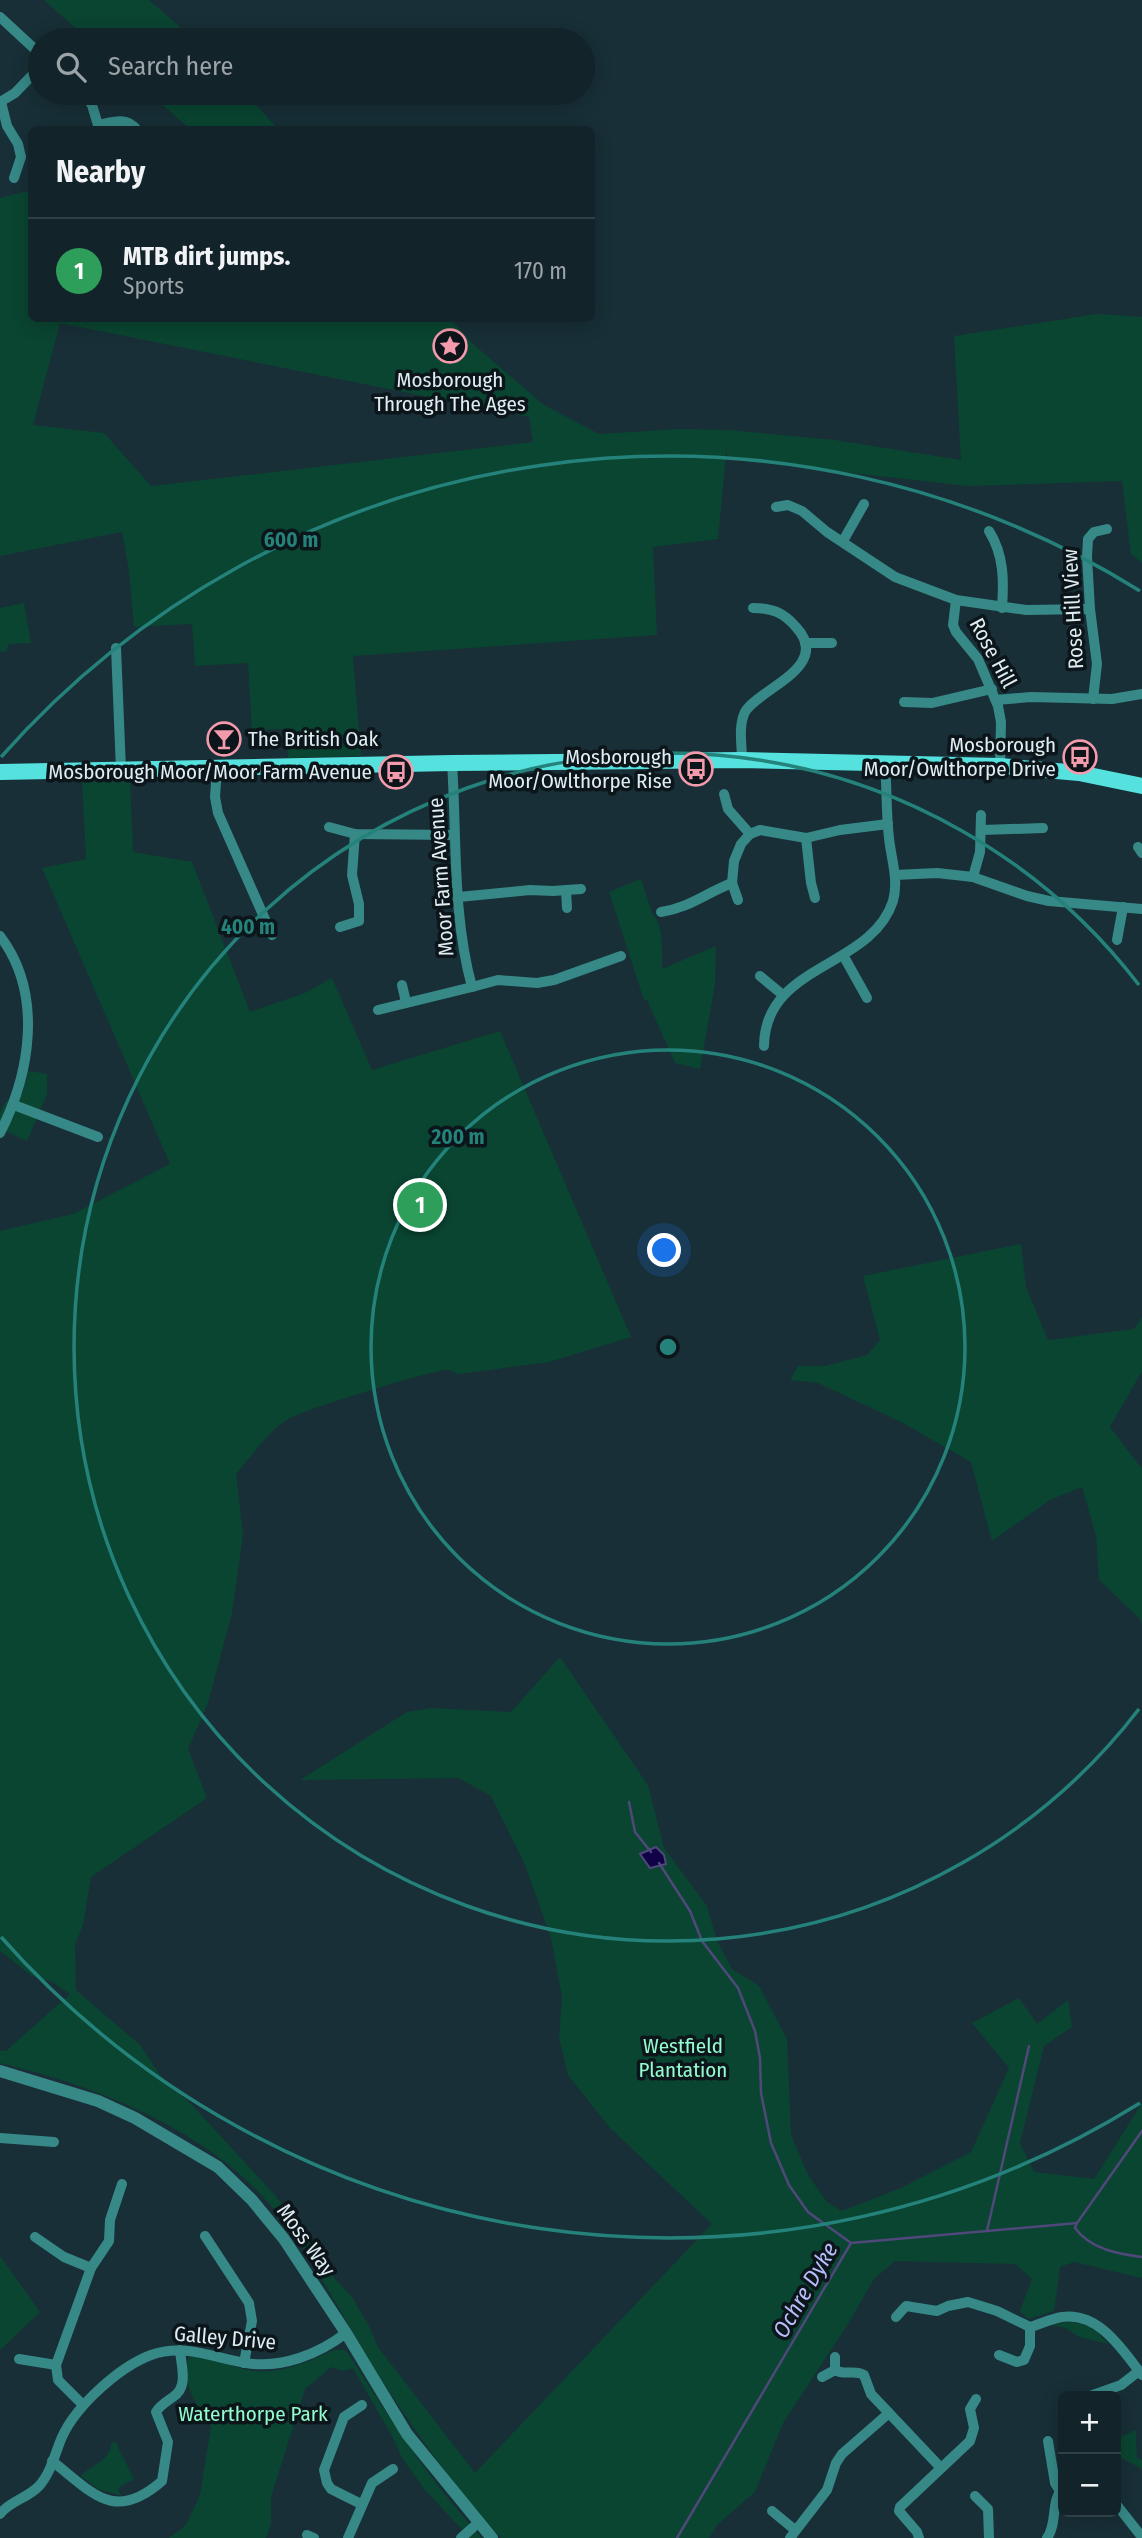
<!DOCTYPE html>
<html lang="en">
<head>
<meta charset="utf-8">
<style>
  body { margin:0; font-family:"Fira Sans Condensed",sans-serif; background:#1b2b31; color:#f1f3f6 }
  .controls { position:absolute; right:21px; bottom:21px; display:grid; overflow:hidden; border-radius:10px; box-shadow:0 4px 18px #0003 }
  .controls button { width:63px; height:63px; display:grid; place-items:center; padding:0; border:0; border-bottom:2px solid #314046; background:#122329; color:#f1f3f6; font:35px sans-serif }
  .you { position:absolute; left:665px; top:1251px; width:24px; height:24px; margin:-18px; border:5px solid #fff; border-radius:50%; background:#1a73e8; box-shadow:0 0 0 10px #1a73e833 }
  .badge { display:grid; place-items:center; width:46px; height:46px; border-radius:50%; background:#f39aac; color:#fff; font-size:23px; font-weight:700 }
  .pin { position:absolute; translate:-50% -50%; border:4px solid #fff; box-shadow:0 2px 7px #0006 }
  .list { margin:0; padding:0; list-style:none }
  h2 { display:flex; justify-content:space-between; align-items:center; height:91px; margin:0; padding:0 28px; font-size:30px }
  h2 small { font-size:23px; font-weight:400; color:#9ca4a8 }
  .list li { display:grid; grid-template-columns:46px 1fr auto; gap:21px; align-items:center; box-sizing:border-box; height:105px; padding:0 28px; border-top:2px solid #314046 }
  .list b { display:block; font-size:26px; white-space:nowrap }
  .list p { margin:0; font-size:23px; white-space:nowrap; color:#9ca4a8 }
  .list em { font-size:23px; font-style:normal; color:#9ca4a8 }
  .icon { flex:none; width:38px; height:38px; fill:none; stroke:currentColor; stroke-width:2; stroke-linecap:round; stroke-linejoin:round }
  .map { position:relative; flex:none; width:1142px; height:2538px; overflow:hidden }
  .search { position:absolute; background:#122329; box-shadow:0 4px 18px #0003; left:28px; top:28px; width:567px; height:77px; display:flex; align-items:center; gap:18px; box-sizing:border-box; padding:0 24px; border-radius:38px; color:#9ca4a8; font-size:26px }
  .panel { position:absolute; background:#122329; box-shadow:0 4px 18px #0003; left:28px; top:126px; width:567px; height:196px; border-radius:10px }
  .map>svg:first-child { display:block }
  .green { fill:#0a4531; fill-rule:evenodd }
  .water { fill:#110146; stroke:#4f487a; stroke-width:2 }
  .lines { fill:none; stroke-linecap:round; stroke-linejoin:round }
  .stream { stroke:#4f487a; stroke-width:2.5 }
  .minor { stroke:#368987; stroke-width:10 }
  .tertiary { stroke:#368987; stroke-width:12 }
  .primary { stroke:#55e2df; stroke-width:16 }
  .ring { fill:none; stroke:#24827b; stroke-width:3.5 }
  .labels { text-anchor:middle; dominant-baseline:central; stroke-width:7; stroke-linejoin:round; paint-order:stroke }
  .poi-label { font-size:21px; fill:#dfedf2; stroke:#0c1519; text-anchor:end }
  .street-label { font-size:21px; fill:#dfedf2; stroke:#0c1519 }
  .park-label { font-size:21px; fill:#93fbce; stroke:#0c1519 }
  .water-label { font-size:23px; font-style:italic; fill:#b7bdfb; stroke:#0c1519 }
  .centre { fill:#24827b; stroke:#0c1519; stroke-width:3.5 }
  .ring-label { font-size:21px; text-anchor:middle; font-weight:bold; fill:#24827b; stroke:#0c1519; stroke-width:7; stroke-linejoin:round; paint-order:stroke }
</style>
</head>
<body>
<div class="map">
<svg width="1142" height="2538" viewBox="0 0 1142 2538">
  <rect width="100%" height="100%" fill="#182f37"/>
  <g class="green">
    <path d="M44,0H149L195,40H89Z"/>
    <path d="M149,93H245L278,129H190Z"/>
    <path d="M31,190L32,318L451,319L472,343L544,405L599,434L680,429L728,430L835,440L961,460L954,336L1097,314L1142,317V563L1131,554L1122,481L968,486L727,459V445L718,539L653,547L657,635L353,656L361,756L288,758V729L252,730L248,663L195,666L192,624L134,627L129,571L122,532L0,556V198ZM60,323L529,417L533,442L151,486L104,433L33,425Z"/>
    <path d="M24,603L31,643L8,644L7,651L0,652V608Z"/>
    <path d="M82,779H130L133,852L192,862L250,1012L305,993L332,978L372,1070L500,1031L631,1337L549,1362L458,1374C455,1373 452,1370 448,1370C435,1369 300,1411 288,1419C267,1432 252,1456 236,1474L243,1535L232,1613L208,1703L188,1749L207,1798L91,1877L83,1925L75,1944L76,1990L140,2045L160,2075L192,2105L274,2194L313,2243L335,2279L352,2297L370,2328L377,2346L475,2473L712,2224L610,2128L568,2075L559,2037L562,1997L551,1938L525,1865L491,1796L458,1778L300,1780L407,1712L431,1708L511,1712L560,1657L648,1785L664,1848L707,1906L717,1941L732,1969L759,1986L787,2039L791,2135L808,2175L827,2202L842,2211L901,2188L971,2152L1009,2068L972,2023L1019,1998L1037,2024L1068,2000L1072,2027L1044,2046L1020,2143L1034,2172L1094,2179L1142,2103V2278L1074,2262L1060,2267L1054,2311L1028,2319L1020,2311L1032,2279L1015,2264L895,2261L874,2279L848,2324L783,2423L755,2492L717,2525L709,2538H501C457,2490 418,2436 383,2382C345,2324 317,2261 272,2207C206,2129 97,2086 0,2063V2051H6L70,1994L52,1982L32,1976L0,1951V1231L73,1214L170,1164L42,868L86,859Z"/>
    <path d="M641,879L652,913C664,926 662,952 662,969L716,946L715,984L700,1069L675,1063L647,1000H644L609,892Z"/>
    <path d="M29,1071L47,1074V1094L27,1141L0,1129V1113L6,1101L22,1095Z"/>
    <path d="M1021,1244L1026,1287L1048,1340L1134,1329L1142,1317V1371L1110,1427L1142,1469V1625L1140,1619L1099,1580L1096,1536L1082,1487L1050,1500L992,1541L971,1462L901,1422L818,1383L790,1380L798,1366H825L867,1355L880,1340L863,1276Z"/>
    <path d="M0,2256L40,2312L0,2350Z"/>
    <path d="M1068,2322C1087,2323 1096,2329 1108,2344L1079,2337L1066,2328L1051,2325Z"/>
    <path d="M334,2350H344L348,2353C389,2418 430,2481 482,2538H470L425,2490L402,2458L392,2436L353,2368L343,2371L331,2367L305,2389L271,2497V2524L266,2538H169L186,2525L200,2495L211,2427C200,2407 177,2382 189,2358C208,2352 229,2366 248,2370C278,2376 308,2362 334,2350Z"/>
    <path d="M1136,2430L1137,2458L1142,2460V2469L1116,2455V2439Z"/>
    <path d="M115,2441L134,2479L118,2488L121,2496L98,2489L81,2476C91,2465 111,2460 111,2444Z"/>
  </g>
  <path class="water" d="M656,1847L664,1855L666,1864L650,1868L640,1854Z"/>
  <g class="lines">
    <g class="stream">
      <path d="M629,1802L635,1832L651,1852"/>
      <path d="M659,1863L690,1911L702,1941L738,1988L755,2031L760,2058L761,2093L771,2143L789,2185L808,2212L851,2243"/>
      <path d="M1077,2223L1075,2228C1090,2249 1118,2254 1142,2257"/>
      <path d="M987,2231L1029,2046"/>
      <path d="M677,2538L851,2243L1077,2223L1142,2131"/>
    </g>
    <g class="minor">
      <path d="M0,17L40,54"/>
      <path d="M83,93L92,105L98,125C112,122 127,116 137,130"/>
      <path d="M0,102L15,93L40,67"/>
      <path d="M1,102L7,126L18,144L21,157L14,178"/>
      <path d="M776,507L788,505L802,511L827,532L895,577L956,600L1026,610L1090,609"/>
      <path d="M989,531C1004,555 1004,580 1002,608"/>
      <path d="M843,541L864,504"/>
      <path d="M956,600L953,625L956,632L978,659L998,706L1001,722L1000,766"/>
      <path d="M805,643H832"/>
      <path d="M116,648L121,770"/>
      <path d="M1093,699L1097,664L1090,609L1087,557L1088,539L1094,532L1107,529"/>
      <path d="M996,700L1031,697L1112,699L1142,694"/>
      <path d="M904,702L932,703L992,689"/>
      <path d="M742,760C742,745 738,726 745,712C758,689 833,667 796,627C783,612 772,608 753,608"/>
      <path d="M217,768L215,797L218,813L272,935"/>
      <path d="M724,794L728,809L750,834"/>
      <path d="M329,827L355,834L454,835"/>
      <path d="M982,830L1043,828"/>
      <path d="M806,838L811,883L815,898"/>
      <path d="M1138,847L1142,853"/>
      <path d="M895,875L937,873L973,877L1027,896L1049,901L1142,909"/>
      <path d="M973,877L980,852L981,815"/>
      <path d="M566,890L567,908"/>
      <path d="M459,897L530,890L553,891L581,889"/>
      <path d="M738,900L732,883L734,861L741,844L750,834L760,830L806,838L840,830L888,824"/>
      <path d="M661,912C689,908 706,893 732,883"/>
      <path d="M340,927L359,921V904L352,875L355,834"/>
      <path d="M0,936C44,994 30,1074 0,1133"/>
      <path d="M1117,940L1123,907"/>
      <path d="M843,955L867,998"/>
      <path d="M760,976L783,995"/>
      <path d="M402,985L406,1002"/>
      <path d="M472,987L498,980L537,983L554,980L621,956"/>
      <path d="M378,1010L472,987C452,914 457,837 452,763"/>
      <path d="M764,1046C765,963 871,969 893,901C899,880 891,858 889,838C886,813 887,788 885,763"/>
      <path d="M14,1105L98,1137"/>
      <path d="M0,2138L54,2142"/>
      <path d="M205,2236L249,2303L252,2321L244,2363"/>
      <path d="M35,2237L64,2257L91,2268"/>
      <path d="M896,2317L906,2306L937,2311L948,2306L968,2302L997,2311L1030,2327C1041,2324 1050,2319 1062,2317C1099,2312 1122,2349 1142,2375"/>
      <path d="M999,2355L1017,2362L1024,2360L1030,2346V2327"/>
      <path d="M835,2357V2370C844,2376 855,2369 864,2375L871,2394L941,2468"/>
      <path d="M19,2359L56,2365"/>
      <path d="M822,2377L835,2370"/>
      <path d="M1090,2396L1121,2385L1139,2371"/>
      <path d="M83,2405L58,2380L56,2365L91,2268L109,2241L110,2220L122,2184"/>
      <path d="M1048,2441L1055,2483L1060,2491"/>
      <path d="M52,2461C93,2493 114,2523 162,2481L168,2442L156,2412C160,2405 166,2402 173,2397C189,2387 181,2366 180,2350"/>
      <path d="M975,2496L988,2509L989,2538"/>
      <path d="M361,2504L331,2489L327,2483L324,2470L344,2417L362,2405"/>
      <path d="M1116,2504L1142,2537"/>
      <path d="M772,2511L795,2530"/>
      <path d="M0,2514C10,2501 28,2498 39,2486C51,2473 55,2453 62,2437C76,2406 119,2367 151,2355C184,2343 214,2358 246,2363C281,2369 319,2354 346,2333"/>
      <path d="M307,2535L314,2538"/>
      <path d="M348,2538L372,2483L393,2469"/>
      <path d="M461,2538L478,2523"/>
      <path d="M790,2538L827,2490L836,2463L842,2454L889,2413"/>
      <path d="M919,2538L917,2532L899,2511L900,2507L970,2441L974,2428L970,2409L976,2399"/>
      <path d="M1047,2538C1058,2523 1050,2501 1063,2488"/>
    </g>
    <path class="tertiary" d="M0,2071L98,2101L135,2118L218,2167L252,2200L284,2239L346,2333L407,2434L492,2538"/>
    <path class="primary" d="M0,772L452,763L742,760L1000,766L1079,773L1142,786"/>
  </g>
  <g class="ring">
    <circle cx="668" cy="1347" r="297"/>
    <path d="M1139 1709A594 594 0 1 1 1139 985"/>
    <path d="M1140 2103A891 891 0 0 1 1 1937M1 757A891 891 0 0 1 1140 591"/>
  </g>
  <defs>
    <symbol id="sight-ring" viewBox="-11 -11 22 22"><circle r="9.5" fill="#0c1519" stroke="#f39aac" stroke-width="1.5"/><path d="M0-6L1.8-2.2L6-1.7L2.9 1.2L3.7 5.4L0 3.3L-3.7 5.4L-2.9 1.2L-6-1.7L-1.8-2.2Z" fill="#f39aac"/></symbol>
    <symbol id="bar-ring" viewBox="-11 -11 22 22"><circle r="9.5" fill="#0c1519" stroke="#f39aac" stroke-width="1.5"/><path d="M-6-5H6L.8 .8V4.5H3.5V6h-7V4.5H-.8V.8Z" fill="#f39aac"/></symbol>
    <symbol id="bus-ring" viewBox="-11 -11 22 22"><circle r="9.5" fill="#0c1519" stroke="#f39aac" stroke-width="1.5"/><path d="M-5-6H5V4H4V6H2V4H-2V6H-4V4H-5ZM-3.5-4V0h7V-4ZM-3.5 1.2v1.5H-2V1.2ZM2 1.2v1.5H3.5V1.2Z" fill="#f39aac"/></symbol>
  </defs>
  <g fill-rule="evenodd">
    <use href="#sight-ring" x="431" y="327" width="38" height="38"/>
    <use href="#bar-ring" x="205" y="720" width="38" height="38"/>
    <use href="#bus-ring" x="1061" y="738" width="38" height="38"/>
    <use href="#bus-ring" x="677" y="750" width="38" height="38"/>
    <use href="#bus-ring" x="377" y="753" width="38" height="38"/>
  </g>
  <g class="labels">
    <g class="poi-label">
      <text x="450" y="380" text-anchor="middle">Mosborough<tspan x="450" dy="24">Through The Ages</tspan></text>
      <text x="248" y="739" text-anchor="start">The British Oak</text>
      <text x="1056" y="745">Mosborough<tspan x="1056" dy="24">Moor/Owlthorpe Drive</tspan></text>
      <text x="672" y="757">Mosborough<tspan x="672" dy="24">Moor/Owlthorpe Rise</tspan></text>
      <text x="372" y="772">Mosborough Moor/Moor Farm Avenue</text>
    </g>
    <g class="street-label">
      <text transform="translate(1073 609) rotate(-93)">Rose Hill View</text>
      <text transform="translate(993 653) rotate(62)">Rose Hill</text>
      <text transform="translate(441 877) rotate(-94)">Moor Farm Avenue</text>
      <text transform="translate(306 2240) rotate(54)">Moss Way</text>
      <text transform="translate(225 2338) rotate(5)">Galley Drive</text>
    </g>
    <g class="park-label">
      <text x="683" y="2046">Westfield<tspan x="683" dy="24">Plantation</tspan></text>
      <text x="253" y="2414">Waterthorpe Park</text>
    </g>
    <g class="water-label">
      <text transform="translate(805 2290) rotate(-60)">Ochre Dyke</text>
    </g>
  </g>
  <circle cx="668" cy="1347" r="10" class="centre"/>
  <g class="ring-label">
    <text x="291" y="547">600 m</text>
    <text x="248" y="934">400 m</text>
    <text x="458" y="1144">200 m</text>
  </g>
</svg>
<div class="controls">
<button>+</button>
<button>−</button>
</div>
<div class="you"></div>
<div class="pin badge" style="left:420px;top:1205px;background:#2e9e5b">1</div>
<div class="search"><svg class="icon" aria-label="search" viewBox="0 0 24 24"><circle cx="10" cy="10" r="6"/><path d="M15 15l6 6"/></svg>Search here</div>
<section class="panel">
<h2>Nearby<small></small></h2>
<ul class="list">
<li><span class="badge" style="background:#2e9e5b">1</span><div><b>MTB dirt jumps.</b><p>Sports</p></div><em>170 m</em></li>
</ul>
</section>
</div>
</body>
</html>
